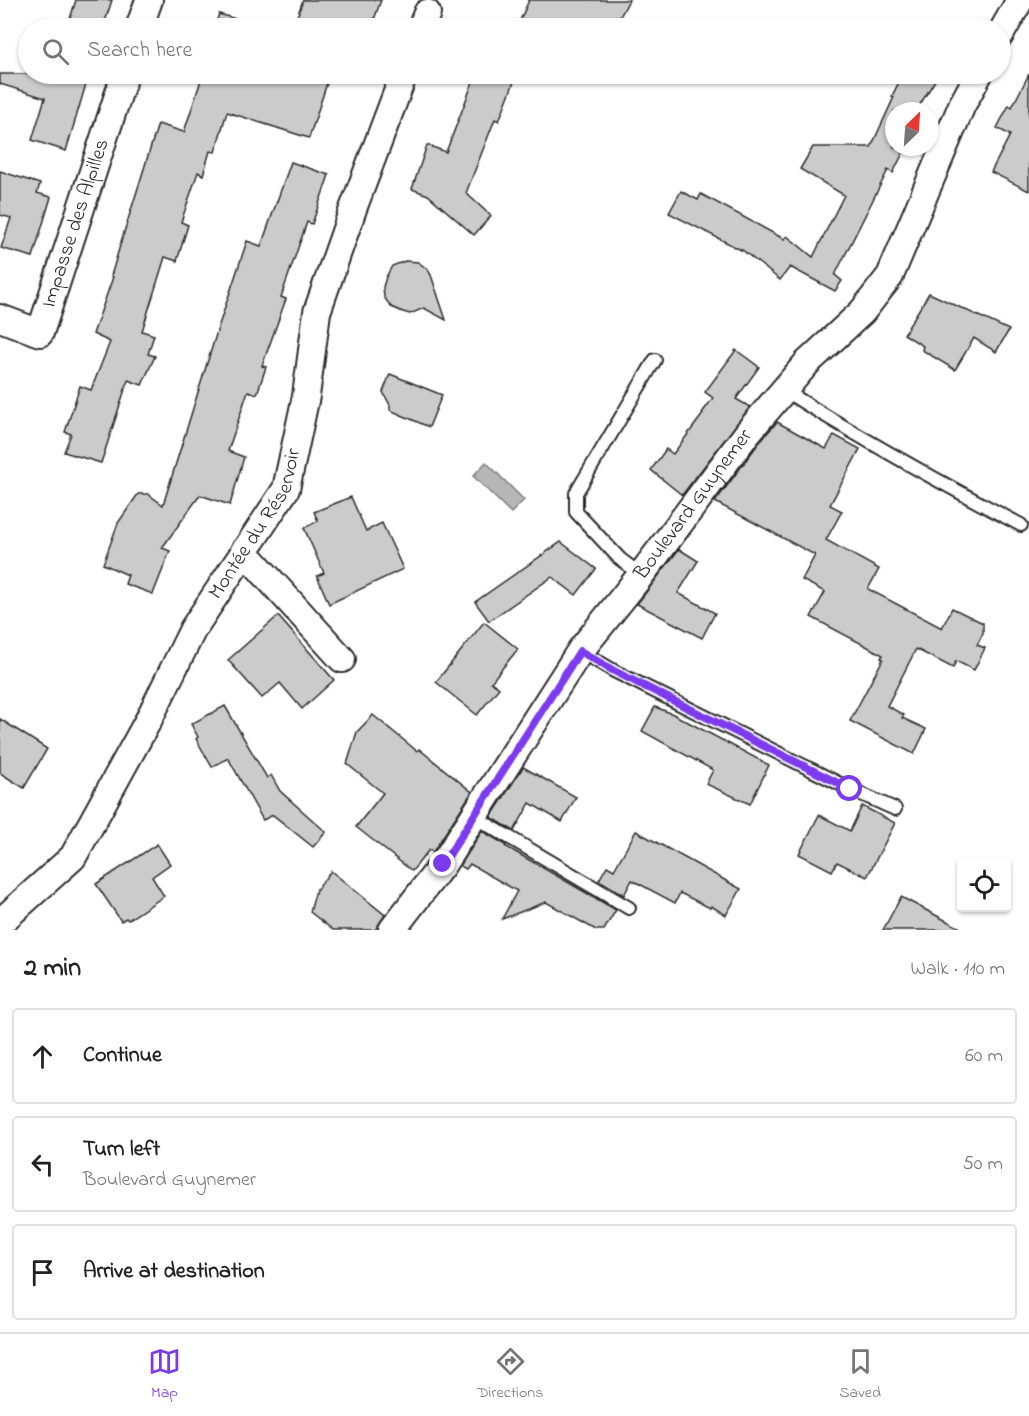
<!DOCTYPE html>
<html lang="en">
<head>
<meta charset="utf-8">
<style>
  body { margin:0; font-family:"Indie Flower",sans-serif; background:#f2f2f2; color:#202124 }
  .controls { position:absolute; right:18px; bottom:18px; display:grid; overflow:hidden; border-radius:6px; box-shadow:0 2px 4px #0004 }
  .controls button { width:54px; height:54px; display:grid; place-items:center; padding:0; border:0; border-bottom:2px solid #e0e0e0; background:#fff; color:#202124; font:30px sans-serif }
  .compass { position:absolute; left:885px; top:102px; width:54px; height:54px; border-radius:50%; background:#fff; box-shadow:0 2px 4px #0004; rotate:25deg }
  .stop { position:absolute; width:18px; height:18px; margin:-14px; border:4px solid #7c3aed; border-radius:50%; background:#fff }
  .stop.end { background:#7c3aed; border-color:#fff; box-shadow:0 2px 6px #0008 }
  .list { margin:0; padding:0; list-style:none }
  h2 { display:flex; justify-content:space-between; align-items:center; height:78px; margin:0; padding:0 24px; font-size:26px }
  h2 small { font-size:20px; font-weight:400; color:#757577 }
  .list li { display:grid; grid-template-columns:39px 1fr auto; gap:18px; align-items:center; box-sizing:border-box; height:96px; margin:0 12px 12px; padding:0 12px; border:2px solid #e0e0e0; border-radius:6px }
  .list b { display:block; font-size:22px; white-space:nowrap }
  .list p { margin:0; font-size:20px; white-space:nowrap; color:#757577 }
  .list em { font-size:20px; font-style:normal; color:#757577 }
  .icon { flex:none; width:33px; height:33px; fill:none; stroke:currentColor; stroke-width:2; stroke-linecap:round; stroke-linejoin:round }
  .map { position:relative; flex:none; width:1029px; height:930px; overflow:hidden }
  .search { position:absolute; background:#fff; box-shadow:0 2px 4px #0004; left:18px; right:18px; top:18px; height:66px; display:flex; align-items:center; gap:15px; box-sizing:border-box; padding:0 21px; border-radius:33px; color:#757577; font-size:22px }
  .sheet { height:402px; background:#fff }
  nav { display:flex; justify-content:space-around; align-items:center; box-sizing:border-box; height:84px; border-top:2px solid #e0e0e0; background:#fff; font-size:16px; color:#757577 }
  nav a { display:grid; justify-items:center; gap:3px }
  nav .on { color:#7c3aed }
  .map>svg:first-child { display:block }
  .water { fill:#b6b6b6; stroke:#7e7e7e; stroke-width:1.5 }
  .building { fill:#cbcbcb; stroke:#2b2b2b; stroke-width:1.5 }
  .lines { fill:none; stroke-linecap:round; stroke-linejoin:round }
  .service-casing { stroke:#2b2b2b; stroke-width:16 }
  .minor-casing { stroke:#2b2b2b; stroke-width:30 }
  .service { stroke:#fff; stroke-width:12 }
  .minor { stroke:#fff; stroke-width:26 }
  .route { stroke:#7c3aed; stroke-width:8 }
  .labels { text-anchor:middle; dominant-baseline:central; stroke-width:4.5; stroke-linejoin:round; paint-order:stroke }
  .street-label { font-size:21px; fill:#2b2b2b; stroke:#fff }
</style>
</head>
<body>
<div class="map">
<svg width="1029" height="930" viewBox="0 0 1029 930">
  <rect width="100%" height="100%" fill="#fff"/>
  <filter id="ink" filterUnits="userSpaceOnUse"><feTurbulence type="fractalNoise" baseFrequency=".0167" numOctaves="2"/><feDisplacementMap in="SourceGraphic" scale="12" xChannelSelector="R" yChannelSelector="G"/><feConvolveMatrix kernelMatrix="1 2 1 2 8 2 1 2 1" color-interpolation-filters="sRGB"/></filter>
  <g filter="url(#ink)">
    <path class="water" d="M486,462L524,500L511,513L473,476Z"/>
    <g class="building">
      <path d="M76,0H112L103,28H81L68,25Z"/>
      <path d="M303,0H381L371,28H293Z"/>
      <path d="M529,0H629L614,28H532L519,23Z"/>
      <path d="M219,14L266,28H214Z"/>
      <path d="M0,74H89L66,151L32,140L45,98L0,84Z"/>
      <path d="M203,74H330L309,138L227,112L215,152L210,151L203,175L198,172L181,222L188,225L177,261L165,257L142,331L154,335L148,354L155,356L142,385L128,380L101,463L64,452L71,434L65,432L80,386L91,390L110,342L93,334L113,277L111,276L121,242L158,124L184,132Z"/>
      <path d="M476,74H517L499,121L495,119L466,193L491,216L474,235L428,195L412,189L427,145L446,152Z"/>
      <path d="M903,74H939L916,111H894V147H906L893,173L888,170L835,275L842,281L835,291L790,267L780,280L741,249V250L669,213L681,191L698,200L701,194L784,239L787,236L813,257L844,195L800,169L813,147H871L894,97L892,96Z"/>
      <path d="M1029,74V191L991,172L1010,135L997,128L1009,105L1012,107Z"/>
      <path d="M291,162L329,175L312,224L307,222L281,297L286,299L262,366L266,367L257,394L248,391L228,451L244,457L230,505L200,495L162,548L170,551L153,594L125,584L128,575L103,564L118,523L138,494H148L163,505L218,328L247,241L261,246Z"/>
      <path d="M0,171L40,184L37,193L51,197L33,257L1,248L11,218L0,215Z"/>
      <path d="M405,261L418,262L428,270L431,275L446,320L424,308L410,314L403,312L391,307L384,297L383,287L386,277L392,266Z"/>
      <path d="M929,293L1009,330L996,352L974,338L955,370L922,350L923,346L904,334Z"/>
      <path d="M736,350L759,367L736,399L750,407L682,495L651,470L666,449L673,454L703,414L702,413L713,398L705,392Z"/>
      <path d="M390,374L442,395L429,427L390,410V405L383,392Z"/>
      <path d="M777,422L826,449L834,435L860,449L830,505L842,511L826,540L879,569L868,589L942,628L952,608L983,623V633L977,645L985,648L974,670L956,661L953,668L916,649L887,706L904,715L902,718L926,729L914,754L850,721L883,659L881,658L883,655L811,617L825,592L802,580L815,555L715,502L761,440Z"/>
      <path d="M351,497L366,531L382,523L403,569L329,604L317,576L324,573L304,528L318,521L314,512Z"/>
      <path d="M561,542L596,569L576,595L552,577L489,621L475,602Z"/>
      <path d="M679,549L698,561L678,593L715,613L702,638L637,604Z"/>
      <path d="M278,616L334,680L302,709L280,683L262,698L228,660Z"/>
      <path d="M484,622L518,649L491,682L499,688L477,715L436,682Z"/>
      <path d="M225,706L267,778L271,775L280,791L326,832L313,847L273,815L263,820L228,758L212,767L196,739L198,737L191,724Z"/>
      <path d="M655,707L673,714L769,765L750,804L706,784L713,770L642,731Z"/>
      <path d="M373,715L417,751L419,749L472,792L433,852L429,850L412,871L356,827L383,793L347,764L357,732Z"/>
      <path d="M0,719L47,749L24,788L0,773Z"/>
      <path d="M523,767L576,797L562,822L530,803L514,831L491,817Z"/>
      <path d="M862,806L895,823L867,877L837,862L832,871L799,854L819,815L850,831Z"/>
      <path d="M482,831L506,845L505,846L616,910L604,930H596L546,902L502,919L517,891L470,864L466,869L460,866Z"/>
      <path d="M636,831L741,889L726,915L711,906L710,908L680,893L675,903L632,880L624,895L599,880L607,866L614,870Z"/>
      <path d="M157,844L170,864L152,877L164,896L128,920L126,918L121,921L96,884Z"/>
      <path d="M331,871L385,915L375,930H333L310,912L316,890Z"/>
      <path d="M901,897L964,930H883Z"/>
    </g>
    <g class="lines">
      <defs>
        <g id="service">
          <path d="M784,390C861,439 941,483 1021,525"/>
          <path d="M641,575L620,559L576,512V493L655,360"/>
          <path d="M580,651L614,671L850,789L895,809"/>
          <path d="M473,816L629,908"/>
        </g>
        <g id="minor">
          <path d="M139,28L149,0"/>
          <path d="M421,28L427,13"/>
          <path d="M1000,35L1020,0"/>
          <path id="s1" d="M0,318L40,333L125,74"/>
          <path d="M244,551L342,659"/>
          <path id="s2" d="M0,920L5,918L73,857L149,719L193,629L286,489L306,396L317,312L353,209L404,74"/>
          <path id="s3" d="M392,930L443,864L580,651L641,575L749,431L807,363L862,312L890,276L962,105L979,74"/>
        </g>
      </defs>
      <use href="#service" class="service-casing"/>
      <use href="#minor" class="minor-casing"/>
      <use href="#service" class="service"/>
      <use href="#minor" class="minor"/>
    </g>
  </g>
  <g class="lines" filter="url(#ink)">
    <path class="route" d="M443,864L580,651L614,671L850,789"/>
  </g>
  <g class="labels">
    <g class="street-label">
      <text stroke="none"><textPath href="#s1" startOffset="158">Impasse des Alpilles</textPath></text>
      <text stroke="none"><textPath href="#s3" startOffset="522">Boulevard Guynemer</textPath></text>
      <text stroke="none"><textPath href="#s2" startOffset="478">Montée du Réservoir</textPath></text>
    </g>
  </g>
</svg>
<div class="controls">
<button><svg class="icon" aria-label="locate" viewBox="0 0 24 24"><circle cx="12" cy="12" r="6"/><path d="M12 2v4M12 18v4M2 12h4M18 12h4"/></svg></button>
</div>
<svg class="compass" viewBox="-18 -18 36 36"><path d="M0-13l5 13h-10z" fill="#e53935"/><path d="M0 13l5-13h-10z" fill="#757577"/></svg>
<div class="stop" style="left:850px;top:789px"></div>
<div class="stop end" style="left:443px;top:864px"></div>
<div class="search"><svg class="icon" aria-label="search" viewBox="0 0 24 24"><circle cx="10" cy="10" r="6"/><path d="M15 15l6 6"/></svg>Search here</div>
</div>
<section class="sheet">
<h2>2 min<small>Walk · 110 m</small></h2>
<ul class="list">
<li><svg class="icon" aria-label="ahead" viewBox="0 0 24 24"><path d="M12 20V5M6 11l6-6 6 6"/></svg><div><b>Continue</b></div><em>60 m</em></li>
<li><svg class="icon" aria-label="left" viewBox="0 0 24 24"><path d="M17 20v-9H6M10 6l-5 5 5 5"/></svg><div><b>Turn left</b><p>Boulevard Guynemer</p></div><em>50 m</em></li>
<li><svg class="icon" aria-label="arrive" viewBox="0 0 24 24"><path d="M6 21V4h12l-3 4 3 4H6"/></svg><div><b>Arrive at destination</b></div></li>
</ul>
</section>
<nav>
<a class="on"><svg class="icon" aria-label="map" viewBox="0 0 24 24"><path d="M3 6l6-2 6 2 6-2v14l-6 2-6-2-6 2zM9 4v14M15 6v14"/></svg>Map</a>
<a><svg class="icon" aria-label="directions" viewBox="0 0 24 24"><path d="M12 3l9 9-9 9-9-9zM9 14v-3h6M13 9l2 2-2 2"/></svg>Directions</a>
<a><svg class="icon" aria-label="saved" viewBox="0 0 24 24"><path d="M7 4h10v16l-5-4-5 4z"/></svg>Saved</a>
</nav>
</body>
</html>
